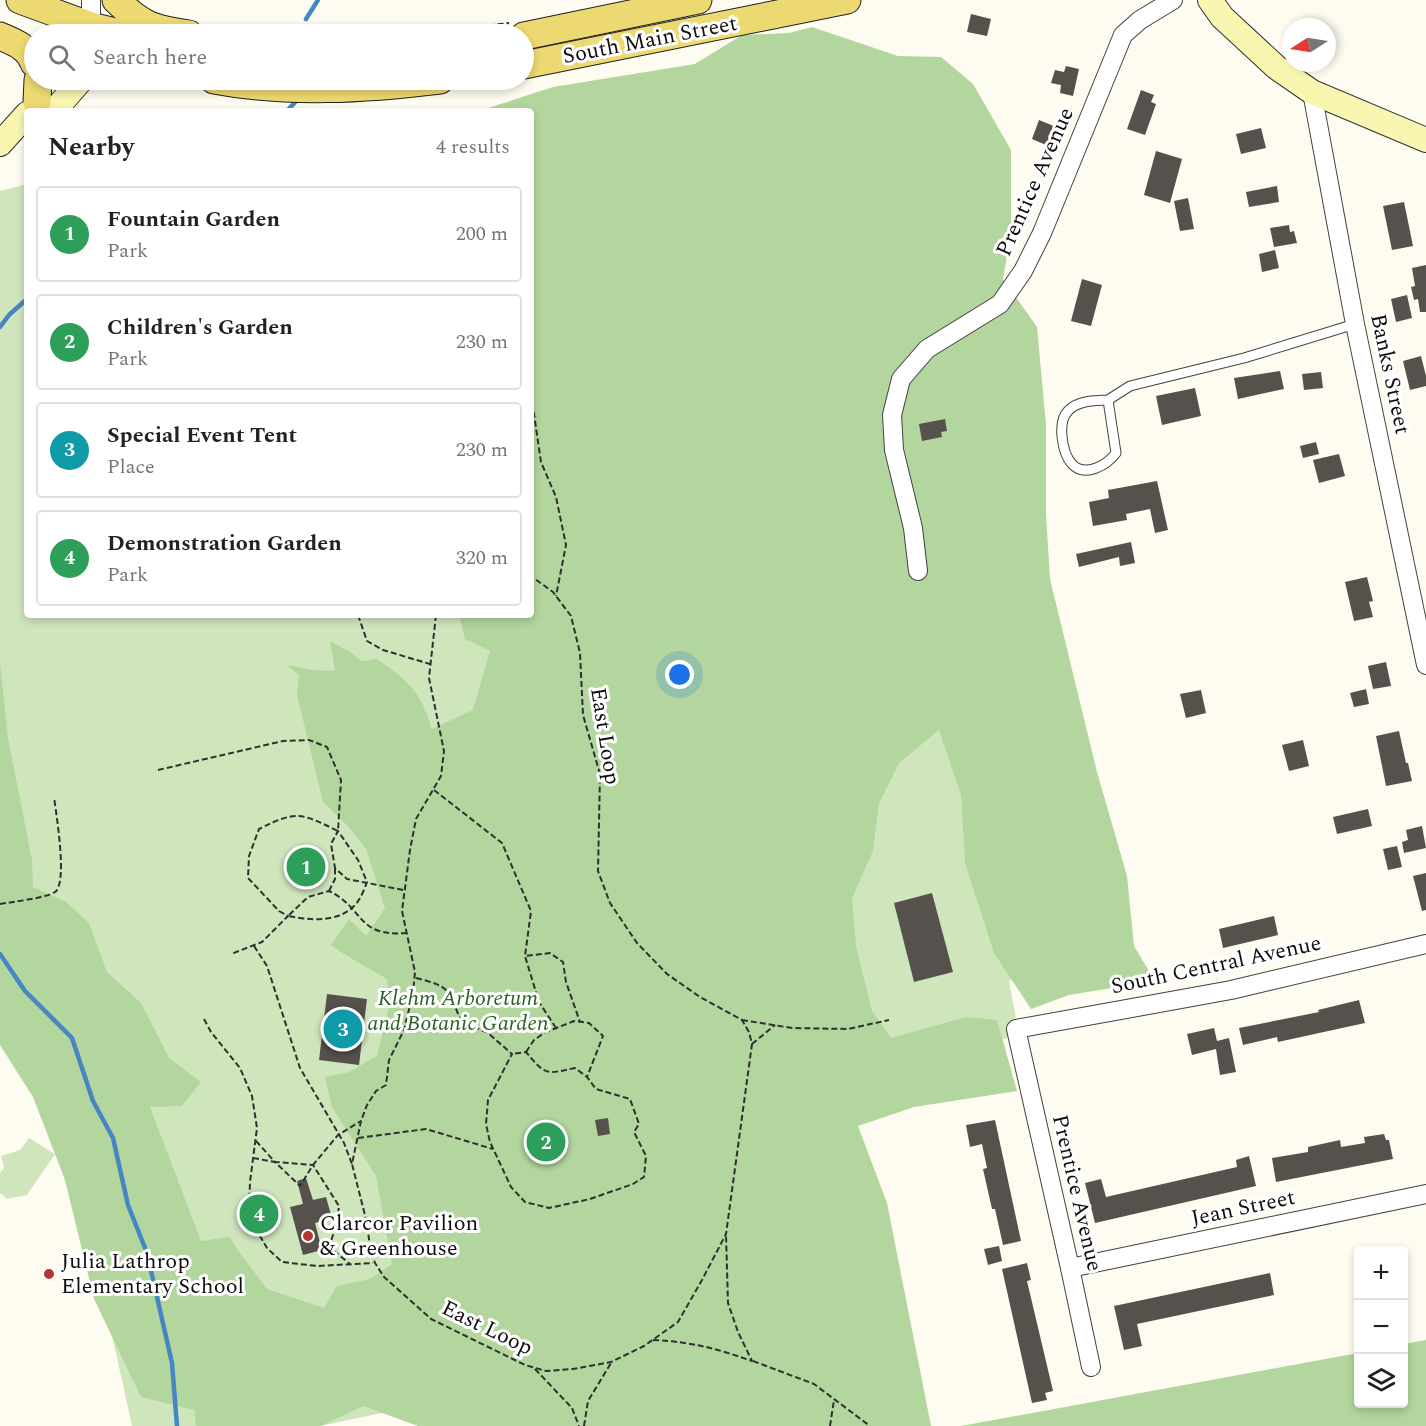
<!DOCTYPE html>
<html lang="en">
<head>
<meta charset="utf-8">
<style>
  body { margin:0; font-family:Spectral,serif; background:#f6f6f6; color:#222 }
  .controls { position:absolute; right:18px; bottom:18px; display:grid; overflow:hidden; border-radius:6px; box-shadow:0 3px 9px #0003 }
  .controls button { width:54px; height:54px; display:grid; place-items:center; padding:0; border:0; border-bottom:2px solid #e0e0e0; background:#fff; color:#222; font:30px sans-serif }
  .compass { position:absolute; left:1282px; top:18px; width:54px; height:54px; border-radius:50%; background:#fff; box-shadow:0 3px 9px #0003; rotate:258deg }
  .you { position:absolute; left:680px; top:675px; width:21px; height:21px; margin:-15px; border:4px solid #fff; border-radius:50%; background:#1a73e8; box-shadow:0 0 0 9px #1a73e833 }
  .badge { display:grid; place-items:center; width:39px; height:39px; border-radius:50%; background:#1a73e8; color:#fff; font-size:20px; font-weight:700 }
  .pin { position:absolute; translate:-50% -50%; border:3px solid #fff; box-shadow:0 2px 6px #0006 }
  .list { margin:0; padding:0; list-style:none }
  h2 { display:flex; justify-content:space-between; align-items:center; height:78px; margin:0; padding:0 24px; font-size:26px }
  h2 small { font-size:20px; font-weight:400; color:#767676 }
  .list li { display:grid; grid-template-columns:39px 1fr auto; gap:18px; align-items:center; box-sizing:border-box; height:96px; margin:0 12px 12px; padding:0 12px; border:2px solid #e0e0e0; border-radius:6px }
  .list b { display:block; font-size:22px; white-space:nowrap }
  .list p { margin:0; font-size:20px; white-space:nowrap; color:#767676 }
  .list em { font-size:20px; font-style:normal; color:#767676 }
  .icon { flex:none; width:33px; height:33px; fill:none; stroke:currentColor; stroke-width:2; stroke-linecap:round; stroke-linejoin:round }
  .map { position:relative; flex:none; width:1426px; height:1426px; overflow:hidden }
  .search { position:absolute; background:#fff; box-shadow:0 3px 9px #0003; left:24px; top:24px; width:510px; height:66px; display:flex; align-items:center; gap:15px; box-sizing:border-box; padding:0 21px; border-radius:33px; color:#767676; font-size:22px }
  .panel { position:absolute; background:#fff; box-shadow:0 3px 9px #0003; left:24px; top:108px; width:510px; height:510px; border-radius:6px }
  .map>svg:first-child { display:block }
  .green { fill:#cfe6bd }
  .forest { fill:#b2d69d }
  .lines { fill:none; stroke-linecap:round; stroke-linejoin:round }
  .stream { stroke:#4687c3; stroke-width:4.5 }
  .building { fill:#56514c }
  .lane-casing { stroke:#414141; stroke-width:11 }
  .street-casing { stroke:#414141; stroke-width:20 }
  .secondary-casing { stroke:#303030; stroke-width:26 }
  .primary-casing { stroke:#1f1f1f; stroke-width:29 }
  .path { stroke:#303030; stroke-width:2; stroke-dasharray:6 3; stroke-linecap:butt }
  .lane { stroke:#fff; stroke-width:9 }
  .street { stroke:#fff; stroke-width:18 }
  .secondary { stroke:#f8f6b1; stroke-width:24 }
  .primary { stroke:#edd971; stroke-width:27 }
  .poi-dot { fill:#b43631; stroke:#fff; stroke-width:2 }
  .labels { text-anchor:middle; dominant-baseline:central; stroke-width:6; stroke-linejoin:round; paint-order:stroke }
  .street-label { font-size:22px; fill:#0e0e0e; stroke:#fff }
  .park-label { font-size:22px; font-style:italic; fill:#2b6124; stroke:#fff }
  .poi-label { font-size:22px; fill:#0e0e0e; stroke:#fff; text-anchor:start }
</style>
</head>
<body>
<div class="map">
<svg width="1426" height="1426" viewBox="0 0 1426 1426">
  <rect width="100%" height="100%" fill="#fefcf1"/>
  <g class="green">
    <path d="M636,85L1009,622L1085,961L1009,981L1016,1018L1007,1038L848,1079L433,1426L425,1404L320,1426H132L65,1121L0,1005V191L27,184V615H531V111Z"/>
    <path d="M29,1138L55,1154L27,1195L7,1199L0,1193V1173L4,1168L1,1156L20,1150Z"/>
  </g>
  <g class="forest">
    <path d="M812,27L898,56L941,57L973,84L1011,150V233L1003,279L1037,327L1046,425V514L1050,579L1097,772L1127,876L1134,946L1155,981L1069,995L1031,1009L994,953L965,863L961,795L939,730L899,763L879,803L873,851L852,898L856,946L872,1011L891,1038L966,1017L997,1020L1017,1091L914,1107L858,1126L887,1203L931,1426H418L363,1406L321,1426H196L194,1410L141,1397L94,1299L65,1180L33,1097L0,1045V663L8,738L32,860L33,887L66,902L89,923L107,972L141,1003L169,1058L201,1082L182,1106L150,1107L201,1241L230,1237L237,1249L267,1289L324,1308L337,1286L370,1279L392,1264L376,1176L332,1107L325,1077L349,1072L377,1056L389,1005L387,979L342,953L331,945L349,919L366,936L385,908L366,849L350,828L323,802L297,695L299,675L287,665L313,670L335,671L330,641L352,653L361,661L377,659C409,681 420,691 432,729L473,710L490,651L465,639L459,615H531V111H479L553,87L695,64L742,35L789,33Z"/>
    <path d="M1426,1340V1426H961L1358,1353V1404H1404V1344Z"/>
  </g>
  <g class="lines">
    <g class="stream">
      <path d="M306,19L318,0"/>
      <path d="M287,111L298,99"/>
      <path d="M0,327L9,315L27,299"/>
      <path d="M0,954L25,991L72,1038L93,1101L113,1138L128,1205L147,1253L172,1363L177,1426"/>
    </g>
  </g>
  <g class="building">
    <path d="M971,14L991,19L987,36L967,32Z"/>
    <path d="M1066,66L1079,69L1073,96L1060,93L1061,85L1051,83L1055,70L1064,72Z"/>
    <path d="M1141,90L1154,95L1151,102L1156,104L1145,135L1127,129Z"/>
    <path d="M1039,120L1061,129L1053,148L1032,139Z"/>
    <path d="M1261,128L1266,148L1241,154L1236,134Z"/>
    <path d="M1156,151L1182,159L1170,203L1144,195Z"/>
    <path d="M1277,186L1279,202L1249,207L1246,192Z"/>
    <path d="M1188,198L1194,229L1180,231L1174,201Z"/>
    <path d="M1404,202L1413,246L1392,250L1383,206Z"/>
    <path d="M1289,225L1290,232L1294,231L1297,243L1274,247L1270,228Z"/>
    <path d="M1275,250L1279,268L1262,272L1259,254Z"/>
    <path d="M1426,265V312H1420L1418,299L1414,300L1411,287L1415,286L1412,268Z"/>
    <path d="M1082,279L1102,285L1091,326L1071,321Z"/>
    <path d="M1407,295L1412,318L1396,322L1391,299Z"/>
    <path d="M1421,356L1426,376V386L1410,390L1403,361Z"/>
    <path d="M1280,371L1284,389L1238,399L1234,378Z"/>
    <path d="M1321,372L1323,388L1304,390L1302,374Z"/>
    <path d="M1195,388L1201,416L1162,425L1156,396Z"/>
    <path d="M945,419L947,431L941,432L942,437L922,441L919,424Z"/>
    <path d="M1316,442L1319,454L1303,458L1300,446Z"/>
    <path d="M1339,454L1345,476L1319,483L1313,460Z"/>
    <path d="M1157,481L1168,530L1155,533L1150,509L1126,514L1127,520L1093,526L1089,502L1109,498L1108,490Z"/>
    <path d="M1131,542L1135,563L1120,566L1119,557L1079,567L1076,554Z"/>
    <path d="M1367,577L1373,601L1369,602L1373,617L1354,621L1345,582Z"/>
    <path d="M1386,662L1391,686L1373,689L1368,666Z"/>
    <path d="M1366,689L1369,704L1354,707L1350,693Z"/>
    <path d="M1201,690L1206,713L1186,718L1180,694Z"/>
    <path d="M1399,731L1406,763H1408L1412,781L1386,786L1376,736Z"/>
    <path d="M1303,740L1309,766L1289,771L1282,745Z"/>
    <path d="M1368,809L1372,826L1337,834L1333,817Z"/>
    <path d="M1422,826L1426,848L1404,853L1402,842L1408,840L1406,830Z"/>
    <path d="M1397,846L1402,867L1388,870L1383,849Z"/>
    <path d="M1426,873V910L1422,911L1413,876Z"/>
    <path d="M932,893L953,972L914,982L894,903Z"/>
    <path d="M1274,916L1278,935L1223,948L1219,929Z"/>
    <path d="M327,994L367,999L359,1065L319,1060Z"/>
    <path d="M1359,1000L1365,1023L1278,1042L1277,1037L1243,1045L1239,1028L1319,1012L1318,1010Z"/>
    <path d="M1214,1028L1217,1041L1229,1038L1236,1072L1220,1075L1216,1049L1192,1055L1187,1034Z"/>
    <path d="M608,1118L610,1134L598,1136L595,1120Z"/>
    <path d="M995,1120L1021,1241L1003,1245L995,1209H992L983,1169L987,1168L982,1144L970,1147L966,1125Z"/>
    <path d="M1384,1134L1386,1140H1389L1393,1159L1276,1182L1272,1158L1308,1152V1147L1340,1140L1341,1147L1365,1143L1364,1137Z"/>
    <path d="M1249,1156L1256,1186L1095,1223L1085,1183L1101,1179L1106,1197L1237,1167L1236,1160Z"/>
    <path d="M306,1178L313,1200L326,1197L332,1218L315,1223L322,1250L303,1255L290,1207L303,1204L297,1181Z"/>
    <path d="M999,1246L1002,1261L988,1265L984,1249Z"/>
    <path d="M1027,1263L1031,1280L1027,1281L1053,1391L1045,1393L1047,1400L1032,1403L1002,1269Z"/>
    <path d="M1270,1273L1274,1295L1137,1324L1142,1346L1124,1350L1114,1306Z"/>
  </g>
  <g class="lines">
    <defs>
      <path id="lane" d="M1108,400C1095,401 1078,400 1068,411C1057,422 1062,453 1072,464C1085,478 1107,465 1116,453L1108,400L1130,386L1244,358L1355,324"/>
      <g id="street">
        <path d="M91,0V26"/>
        <path d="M1312,92L1355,324L1426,665"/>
        <path d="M918,571L913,528L894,450L892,415L901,379L927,349L1000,304L1023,271L1042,233L1123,35L1140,20L1173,0"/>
        <path d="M1070,1268L1426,1194"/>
        <path d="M1091,1367L1070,1268L1016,1029L1231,990L1426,944"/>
      </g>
      <g id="secondary">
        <path d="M1210,0L1222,17L1276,67L1312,92L1426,140"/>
        <path d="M54,111L81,80"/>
        <path d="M0,144L27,114"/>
      </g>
      <g id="primary">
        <path d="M20,0L91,26L124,34"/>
        <path d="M116,0C142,25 152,29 189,34"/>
        <path d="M0,36C16,43 28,47 34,63"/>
        <path d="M524,36L698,0"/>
        <path d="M524,65L847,0"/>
        <path d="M214,80C288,94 366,89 440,80"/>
        <path d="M37,102L38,80"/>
      </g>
    </defs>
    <use href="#lane" class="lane-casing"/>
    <use href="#street" class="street-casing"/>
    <use href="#secondary" class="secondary-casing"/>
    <use href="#primary" class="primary-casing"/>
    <g class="path">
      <path d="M207,25L279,34"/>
      <path d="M363,34L450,30L509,23"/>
      <path d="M531,394L541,462L556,497L566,545L556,596"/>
      <path d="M358,615L367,641L383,650L430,664"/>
      <path d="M436,615L429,678L444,751L441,776L416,819L410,850L402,911L415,972L413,993L404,1030L389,1060L386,1085L376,1091L367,1105L361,1121L352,1164L367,1223L370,1247L375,1263L384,1277L431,1319L525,1365L546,1371L573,1369L611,1362L644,1346L678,1322L702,1280L726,1234L752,1044L749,1032L742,1020L700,997L667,974L637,943L610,903L598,871L600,774L583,715L580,653L571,616L553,592L531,576"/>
      <path d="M158,770L283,741L309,740L327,747L341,780L338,831C301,813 297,810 259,829L249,856L248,878L279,911L288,916L262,942L231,954"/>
      <path d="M434,790L502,843L531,911L525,956"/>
      <path d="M403,890L347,879L335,868L331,844L338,831L358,860L367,882C364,890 360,901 353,907C336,923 309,920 288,916L308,897L329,891C366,909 355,937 407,933"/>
      <path d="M329,891L335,879V868"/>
      <path d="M0,904C12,902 46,898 55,892C68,883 56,813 54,797"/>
      <path d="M254,946L267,966L300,1068L344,1143L352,1164"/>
      <path d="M416,978C451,987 447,988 461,1021L488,1033L512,1054L488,1100L486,1124L490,1142L511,1187L525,1202L549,1208L590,1199L633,1184L644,1177L646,1156L634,1132L639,1124L630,1099L596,1089L587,1077L575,1068C546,1074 546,1076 526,1052L512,1054"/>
      <path d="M204,1019L211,1032L240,1068L252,1096L257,1128L250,1182L249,1210L257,1231L267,1248L282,1262L317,1266L373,1263"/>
      <path d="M742,1020L792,1028L848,1029L889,1020"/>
      <path d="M556,1028L539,1002L525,956L550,953L563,962L566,982L580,1022"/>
      <path d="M752,1044L775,1025"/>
      <path d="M526,1052L534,1040L544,1033L574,1021L589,1023L603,1036L587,1077"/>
      <path d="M358,1138L426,1129L493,1149"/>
      <path d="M256,1141L275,1162L313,1165L339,1206L337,1223L330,1244L334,1251L350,1264"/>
      <path d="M253,1158L275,1162L300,1186L313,1165L338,1135L361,1121"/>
      <path d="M653,1340C692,1342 715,1348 752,1361L738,1332L728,1303L726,1235"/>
      <path d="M753,1361L814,1384L870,1426"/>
      <path d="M535,1369L572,1408L579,1426"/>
      <path d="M584,1426L588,1401L611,1363"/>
      <path d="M830,1426L834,1400"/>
    </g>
    <use href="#lane" class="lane"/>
    <use href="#street" class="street"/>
    <use href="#secondary" class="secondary"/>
    <use href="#primary" class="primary"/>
  </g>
  <g class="poi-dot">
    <circle cx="308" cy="1236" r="6"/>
    <circle cx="49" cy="1274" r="6"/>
  </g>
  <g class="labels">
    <g class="street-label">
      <text transform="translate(650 40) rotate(-11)">South Main Street</text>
      <text transform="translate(1035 182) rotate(-66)">Prentice Avenue</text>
      <text transform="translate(1390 374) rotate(78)">Banks Street</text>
      <text transform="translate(605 736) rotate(81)">East Loop</text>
      <text transform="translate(1216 965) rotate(-12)">South Central Avenue</text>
      <text transform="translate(1077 1193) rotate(77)">Prentice Avenue</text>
      <text transform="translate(1243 1208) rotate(-12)">Jean Street</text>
      <text transform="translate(487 1328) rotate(26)">East Loop</text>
    </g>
    <g class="park-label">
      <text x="458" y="998">Klehm Arboretum<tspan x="458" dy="25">and Botanic Garden</tspan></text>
    </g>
    <g class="poi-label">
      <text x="320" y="1223">Clarcor Pavilion<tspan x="320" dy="25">&amp; Greenhouse</tspan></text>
      <text x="61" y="1261">Julia Lathrop<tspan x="61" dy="25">Elementary School</tspan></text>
    </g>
  </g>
</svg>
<div class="controls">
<button>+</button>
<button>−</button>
<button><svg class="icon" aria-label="layers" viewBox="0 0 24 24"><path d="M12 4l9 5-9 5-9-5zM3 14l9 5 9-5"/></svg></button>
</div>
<svg class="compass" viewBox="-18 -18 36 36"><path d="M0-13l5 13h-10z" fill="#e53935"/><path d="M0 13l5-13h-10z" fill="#767676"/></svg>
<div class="you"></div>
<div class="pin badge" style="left:306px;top:867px;background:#2e9e5b">1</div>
<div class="pin badge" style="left:546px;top:1142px;background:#2e9e5b">2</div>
<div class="pin badge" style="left:343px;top:1029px;background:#0f9aa8">3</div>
<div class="pin badge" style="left:259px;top:1214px;background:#2e9e5b">4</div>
<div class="search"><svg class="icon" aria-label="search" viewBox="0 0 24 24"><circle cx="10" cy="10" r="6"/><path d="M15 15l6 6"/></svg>Search here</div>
<section class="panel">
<h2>Nearby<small>4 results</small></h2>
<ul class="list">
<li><span class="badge" style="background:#2e9e5b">1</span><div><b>Fountain Garden</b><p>Park</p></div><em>200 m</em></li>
<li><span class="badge" style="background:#2e9e5b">2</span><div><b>Children's Garden</b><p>Park</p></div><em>230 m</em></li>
<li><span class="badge" style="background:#0f9aa8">3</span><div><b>Special Event Tent</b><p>Place</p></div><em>230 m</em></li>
<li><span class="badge" style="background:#2e9e5b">4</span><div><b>Demonstration Garden</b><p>Park</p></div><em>320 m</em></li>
</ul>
</section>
</div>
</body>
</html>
